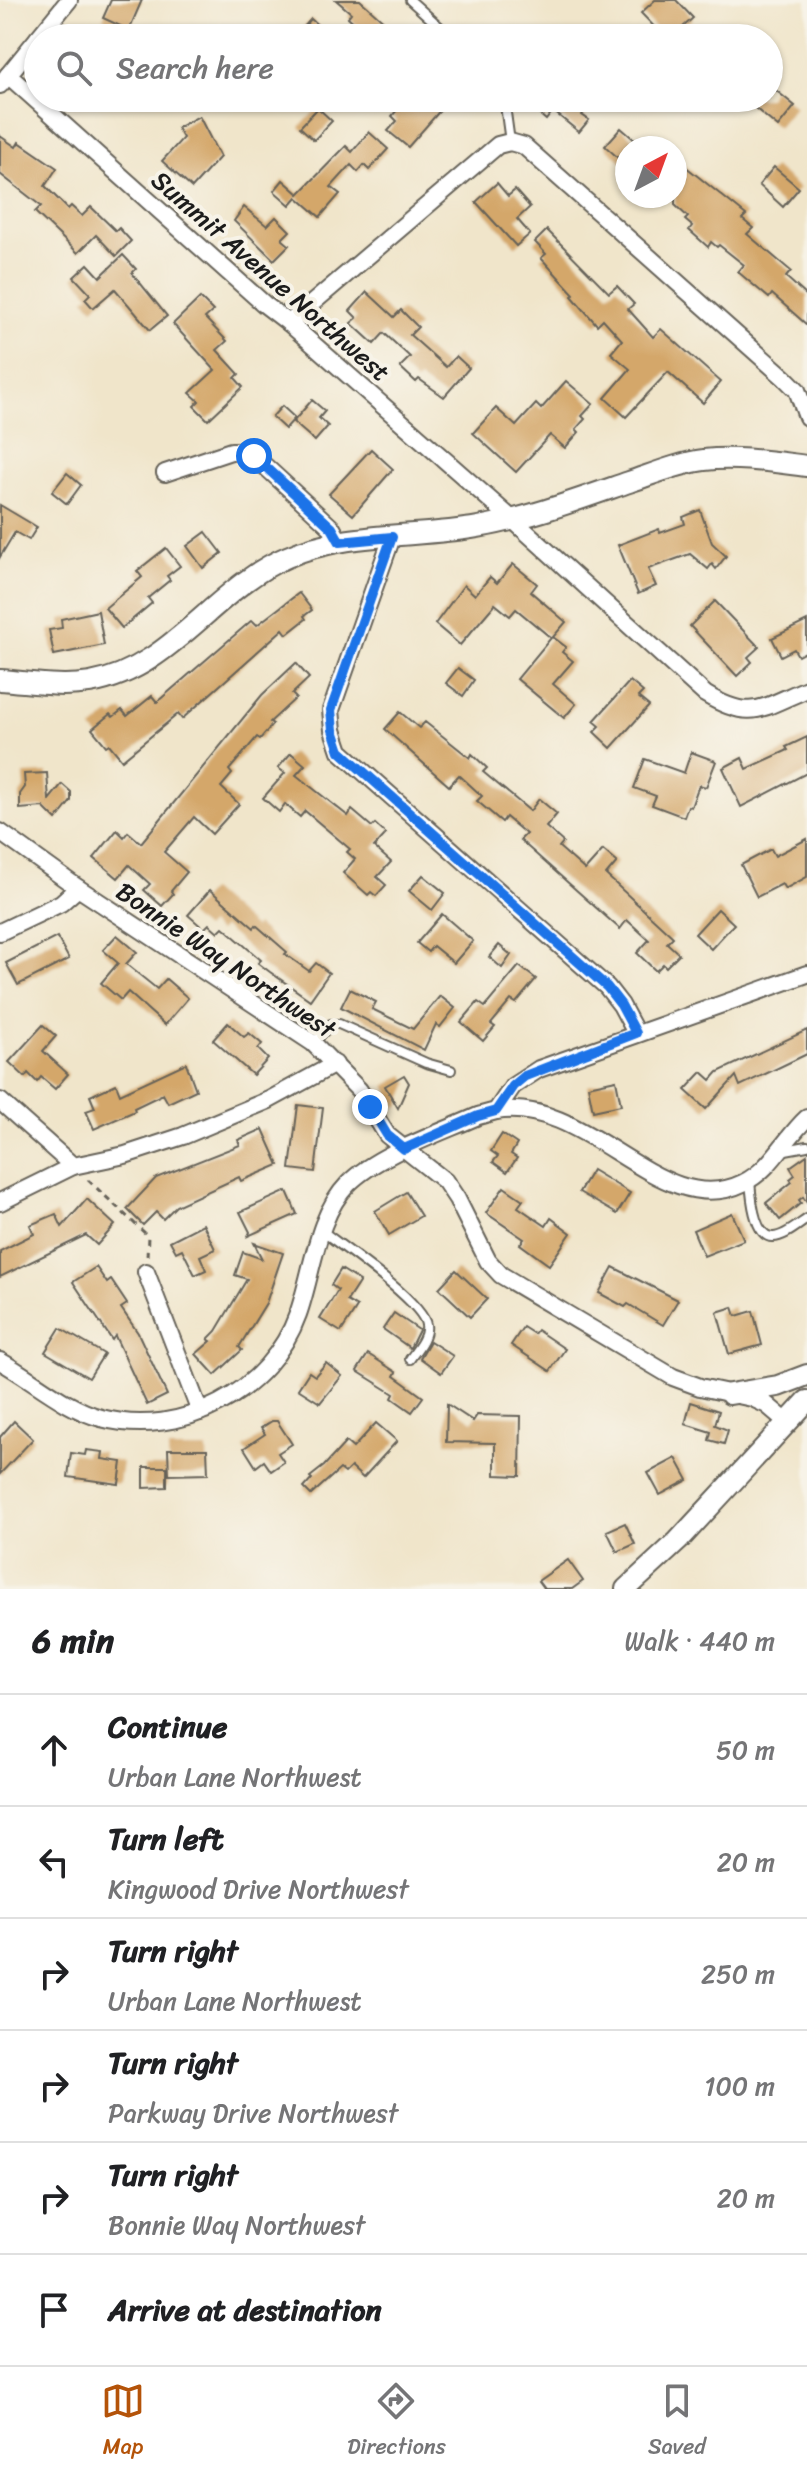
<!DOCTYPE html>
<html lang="en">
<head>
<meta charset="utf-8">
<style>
  body { margin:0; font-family:Sriracha,sans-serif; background:#f2f2f2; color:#202124 }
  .compass { position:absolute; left:615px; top:136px; width:72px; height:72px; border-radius:50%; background:#fff; box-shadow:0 2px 6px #0004; rotate:41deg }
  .stop { position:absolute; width:24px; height:24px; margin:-18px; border:6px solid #1a73e8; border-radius:50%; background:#fff }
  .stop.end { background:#1a73e8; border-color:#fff; box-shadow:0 2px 8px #0008 }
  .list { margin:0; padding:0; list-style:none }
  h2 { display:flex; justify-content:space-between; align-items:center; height:104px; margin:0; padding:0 32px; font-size:34px }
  h2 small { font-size:26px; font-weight:400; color:#757577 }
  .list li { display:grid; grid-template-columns:52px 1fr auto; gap:24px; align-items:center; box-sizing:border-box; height:112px; padding:0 32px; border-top:2px solid #e0e0e0 }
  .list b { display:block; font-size:30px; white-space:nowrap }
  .list p { margin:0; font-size:26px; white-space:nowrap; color:#757577 }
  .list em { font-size:26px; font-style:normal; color:#757577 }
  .icon { flex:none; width:44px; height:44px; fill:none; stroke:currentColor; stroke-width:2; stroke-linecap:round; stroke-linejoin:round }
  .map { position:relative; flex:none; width:807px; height:1589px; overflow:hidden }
  .search { position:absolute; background:#fff; box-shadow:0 2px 6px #0004; left:24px; right:24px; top:24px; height:88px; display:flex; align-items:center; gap:20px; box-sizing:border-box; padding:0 28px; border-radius:44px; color:#757577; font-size:30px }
  .sheet { height:776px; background:#fff }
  nav { display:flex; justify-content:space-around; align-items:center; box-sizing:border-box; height:112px; border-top:2px solid #e0e0e0; background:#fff; font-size:22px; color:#757577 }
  nav a { display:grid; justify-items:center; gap:4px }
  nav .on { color:#b45309 }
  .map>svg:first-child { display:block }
  .building { fill:#d4a76a }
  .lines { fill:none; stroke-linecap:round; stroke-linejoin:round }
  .service-casing { stroke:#666259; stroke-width:12 }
  .minor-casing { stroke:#666259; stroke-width:20 }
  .tertiary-casing { stroke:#666259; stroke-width:24 }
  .path { stroke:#666259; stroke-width:3; stroke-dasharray:6 6; stroke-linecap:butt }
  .service { stroke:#fff; stroke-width:8 }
  .minor { stroke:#fff; stroke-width:16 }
  .tertiary { stroke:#fff; stroke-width:20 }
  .route { stroke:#1a73e8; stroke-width:10 }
  .labels { text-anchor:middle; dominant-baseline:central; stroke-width:8; stroke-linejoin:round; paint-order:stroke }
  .street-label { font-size:26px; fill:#1c1c1c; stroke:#f7f3e8 }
</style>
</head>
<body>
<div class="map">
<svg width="807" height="1589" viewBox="0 0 807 1589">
  <rect width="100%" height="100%" fill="#f7f3e8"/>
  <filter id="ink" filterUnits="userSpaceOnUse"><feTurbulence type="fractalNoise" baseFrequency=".0125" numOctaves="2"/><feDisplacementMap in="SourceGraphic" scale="16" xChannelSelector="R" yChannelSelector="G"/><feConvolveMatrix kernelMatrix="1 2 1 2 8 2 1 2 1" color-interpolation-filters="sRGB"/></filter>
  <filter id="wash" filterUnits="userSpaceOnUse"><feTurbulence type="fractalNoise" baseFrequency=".006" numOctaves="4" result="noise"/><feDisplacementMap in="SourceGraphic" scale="32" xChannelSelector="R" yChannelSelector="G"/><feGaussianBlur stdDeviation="1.8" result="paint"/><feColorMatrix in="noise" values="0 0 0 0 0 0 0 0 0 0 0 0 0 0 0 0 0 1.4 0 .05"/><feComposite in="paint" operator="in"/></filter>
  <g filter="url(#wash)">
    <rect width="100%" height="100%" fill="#f0e5ca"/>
    <g id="blocks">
      <g class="building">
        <path d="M111,0H142L129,30L103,18Z"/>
        <path d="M336,0H360L387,24L375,38H371L348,17L351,13Z"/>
        <path d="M655,0H676L693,18L671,38H665L641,13Z"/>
        <path d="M311,19L332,38H294Z"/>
        <path d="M773,88L795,106L778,127L743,98H769Z"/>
        <path d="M407,98H451L408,147L388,131L397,121L392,116Z"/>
        <path d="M538,98H580L589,106L582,115L589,120L579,132L553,111L546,120L532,108L540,100Z"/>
        <path d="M318,108L332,121L314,140L300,127Z"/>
        <path d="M199,116L220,157L192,188L162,161L183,138L177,128Z"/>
        <path d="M621,128L644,148H627V166L605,146Z"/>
        <path d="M369,132L388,149L369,170L364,165L358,172L351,165L331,187L340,194L320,217L297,197L290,205L274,191L283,180L299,194L346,146L352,152Z"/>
        <path d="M0,136L16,147L19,142L57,168L45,186L68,209L71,206L82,216L91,207L116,231L119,228L131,241L116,256L96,235L78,253L35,212L41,206L0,174Z"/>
        <path d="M675,158L746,215L742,219L753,228L747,234L791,271L786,277L807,296V325L772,294L769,298L738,272L744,265L719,245L717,247L711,242L708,247L689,230L692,226L685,220L688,217L675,205Z"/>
        <path d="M774,167L799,188L783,207L759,185Z"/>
        <path d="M497,183L508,196L515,190L530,207L517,219L530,234L516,246L476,202Z"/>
        <path d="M244,207L267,226L276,217L290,231L282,239L289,245L274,260L234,221Z"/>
        <path d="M547,230L609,293L617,286L634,304L628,309L653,337L661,329L721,382L703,403L668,372L626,417L605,398L630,369L611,353L622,340L603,319L597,325L572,296L574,294L541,258L546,254L535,242Z"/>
        <path d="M123,255L136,269L132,273L167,316L150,330L115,289L93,308L85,299L90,294L74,277L88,264L100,277Z"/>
        <path d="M367,292L394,317L401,310L418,327L410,335L446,367L456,356L469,368L444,397L419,379L416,382L400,367L410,357L384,333L374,344L351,323L357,318L350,311Z"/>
        <path d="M200,298L213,311L205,318L227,341L217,350L239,374L235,378L243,387L208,420L194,406L199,401L190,393L215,370L173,324Z"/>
        <path d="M566,381L593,404L582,416L585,419L576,429L579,432L565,448L550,435L516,472L473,433L496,408L516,426L536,404L541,409Z"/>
        <path d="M312,400L325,411L319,418L328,426L315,441L293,422Z"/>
        <path d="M282,406L295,418L285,429L272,417Z"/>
        <path d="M371,449L393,469L353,515L329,494Z"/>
        <path d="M67,473L81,485L67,504L52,492Z"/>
        <path d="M0,505L37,527L29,540L15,532L0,557Z"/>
        <path d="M700,510L712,543L726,556L716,569L712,564L708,569L690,554L648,569L656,586L638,594L618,545L659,529L660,533L685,524L683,517Z"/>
        <path d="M206,532L222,553L203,568L187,546Z"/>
        <path d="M166,548L180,566L167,576L170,580L148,598L152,603L122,628L105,608L142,577L137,571Z"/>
        <path d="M513,564L537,584L531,592L566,622L553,637L566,647L562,652L573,661L553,684L576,704L564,718L517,679L551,638L516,609L510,616L495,604L460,645L435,624L464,585L475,595L490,577L497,583Z"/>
        <path d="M299,593L312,610L304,616L306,619L287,634L283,629L182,719L178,714L122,760L109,744L106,746L92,729L110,714L113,717L122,710L127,716L152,696L157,702L252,620L257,625Z"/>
        <path d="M715,601L759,647L748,657L752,662L737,676L690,626Z"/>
        <path d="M98,611L104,645L54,655L49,630L62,628L61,619Z"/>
        <path d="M807,621V651L798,656L794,649L781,656L772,638Z"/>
        <path d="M296,663L309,678L292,694L296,698L270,722L273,724L260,739L257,737L229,770L232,774L221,787L239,804L212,834L194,817L164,852L187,872L171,891L173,894L162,906L144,890L150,884L129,865L118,878L94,858L117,830L124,837L128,832L141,843L262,695Z"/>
        <path d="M458,668L474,680L463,696L446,683Z"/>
        <path d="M630,681L643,692L638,697L649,706L611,748L594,732L600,726L594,721Z"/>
        <path d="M400,712L419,728L425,722L470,758L472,754L487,768L483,772L530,811L539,799L557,814L546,827L563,842L559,847L585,870L603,850L617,862L606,875L673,937L667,943L679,954L666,967L663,964L656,971L637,953L649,940L627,920L620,929L520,840L526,834L506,817L502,822L477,801L482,796L459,775L449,786L385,729Z"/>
        <path d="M807,737V773L741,807L723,768L742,758L747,769L788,750L786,747Z"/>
        <path d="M691,752L716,761L706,787L699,785L691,807L688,806L684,817L652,805L656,796L634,788L645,759L684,773Z"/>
        <path d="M291,753L305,765L296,775L348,816L352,810L372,827L375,824L386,834L374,847L391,862L377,877L386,885L376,896L371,892L368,895L343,873L355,859L347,852L350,849L305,811L300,817L285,804L279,812L263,798L285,773L278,768Z"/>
        <path d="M47,773L49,800L62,784L71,792V801L56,820L43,807L20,809V794L25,787L24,774Z"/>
        <path d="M807,839V877L785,889L782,884L757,897L741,865L771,849L775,856Z"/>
        <path d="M423,875L445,893L432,910L409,891Z"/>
        <path d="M210,890L254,928L256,925L287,952L285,954L309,971L316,963L329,973L310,1000L270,972L258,963L261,960L223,927L218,932L209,924L204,929L188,915Z"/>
        <path d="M718,909L734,924L711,949L695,934Z"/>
        <path d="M442,914L473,941L454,963L433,946L428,952L417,943Z"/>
        <path d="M117,935L137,952L126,964L157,989L166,979L188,998L165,1025L128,992L121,1000L101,983L118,963L103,950Z"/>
        <path d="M57,937L69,959L18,985L6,963Z"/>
        <path d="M499,945L511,955L502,968L489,957Z"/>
        <path d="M519,966L536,979L516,1003L511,1000L491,1024L495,1027L483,1041L461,1022L478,1002L485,1007Z"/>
        <path d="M350,989L376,1002L372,1009L413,1029L440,996L455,1008L440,1027L436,1024L424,1050L341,1007Z"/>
        <path d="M228,1023L244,1037L249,1033L262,1044L258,1049L268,1059L253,1075L213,1040Z"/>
        <path d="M43,1025L56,1036L43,1051L68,1074L55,1089L41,1077L37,1082L28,1073L25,1077L9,1062Z"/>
        <path d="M807,1030V1054L740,1086L736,1076L706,1109L685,1090L702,1072L711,1080L718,1072Z"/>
        <path d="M186,1063L196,1090L168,1103L163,1094L134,1108L135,1111L94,1129L86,1111L95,1108L90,1096L116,1084L120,1094Z"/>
        <path d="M404,1075L409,1083L398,1108L385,1086Z"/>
        <path d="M616,1080L621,1105L593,1111L588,1086Z"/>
        <path d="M298,1105L323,1108L315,1172L290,1169Z"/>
        <path d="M263,1129L279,1165L241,1181L239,1177L176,1206L163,1219L156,1212L143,1225L127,1209L156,1178L240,1145L238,1140Z"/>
        <path d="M502,1134L517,1144L511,1154L517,1158L507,1172L493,1162L498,1156L491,1151Z"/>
        <path d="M807,1155V1203L803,1197L799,1200L801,1203L780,1220L766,1203L792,1182L790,1179L795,1175L790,1167Z"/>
        <path d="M592,1170L630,1193L617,1214L579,1192Z"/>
        <path d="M504,1187L523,1200L518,1207L546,1226L551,1218L571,1233L549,1265L520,1244L524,1239L486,1213Z"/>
        <path d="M287,1191L297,1214L248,1236L250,1232L240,1212Z"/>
        <path d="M406,1192L421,1216L389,1235L375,1211Z"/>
        <path d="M87,1199L115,1225L97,1245L86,1235L0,1277V1251L34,1234L30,1225L56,1214L62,1227Z"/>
        <path d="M732,1213L744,1240L704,1256L693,1230Z"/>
        <path d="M203,1224L215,1249L200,1256L206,1270L195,1275L182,1249L176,1252L170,1241Z"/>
        <path d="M254,1243L283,1253L266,1303L239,1347L242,1350L215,1375L196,1354L211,1341L208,1339L216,1331L247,1279L235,1275L243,1252L262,1259Z"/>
        <path d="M96,1267L107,1283L111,1280L127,1304L121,1308L138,1333L167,1395L147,1405L115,1336L112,1340L73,1282Z"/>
        <path d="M613,1267L678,1300L663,1325L628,1304L625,1307L599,1293Z"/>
        <path d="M341,1269L360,1281L347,1301L357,1307L341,1332L320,1319L338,1290L331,1285Z"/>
        <path d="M456,1270L487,1299L470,1317L439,1288Z"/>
        <path d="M733,1307L736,1316L753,1311L762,1345L729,1354L717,1312Z"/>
        <path d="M394,1313L419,1330L410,1348L383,1329Z"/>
        <path d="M523,1327L534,1334L537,1330L565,1349L550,1371L511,1345Z"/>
        <path d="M60,1328L104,1354L89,1378L45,1352Z"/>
        <path d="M430,1341L453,1356L441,1373L420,1358Z"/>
        <path d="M368,1354L396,1372L394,1376L423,1397L412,1412L392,1398L394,1394L357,1371Z"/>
        <path d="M326,1363L342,1376L320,1403L298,1389L309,1372L315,1376Z"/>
        <path d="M691,1402L719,1411L715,1425L728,1430L724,1444L709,1440L711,1432L685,1424Z"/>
        <path d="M447,1404L473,1421L477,1415L521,1416L520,1476L495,1475V1443L446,1442Z"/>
        <path d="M14,1421L33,1439L0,1474V1437Z"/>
        <path d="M272,1421H277L292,1444L278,1453L284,1462L271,1471L264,1461L256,1467L244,1448L265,1434L261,1428Z"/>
        <path d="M376,1423L397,1441L363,1478L351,1467L345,1473L340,1469L311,1495L304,1488L312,1479L310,1477L324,1466L346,1442L353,1448Z"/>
        <path d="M168,1449H207L208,1474L169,1475Z"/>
        <path d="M86,1450L103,1452L102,1459L122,1462L119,1484L68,1477L71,1453L85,1455Z"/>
        <path d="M676,1458L688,1480L660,1495L648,1473Z"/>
        <path d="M144,1467H167V1487L144,1488Z"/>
        <path d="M625,1523L635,1544L617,1552L607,1531Z"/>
        <path d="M568,1560L583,1581L572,1589H544L538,1581Z"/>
      </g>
    </g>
  </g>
  <g filter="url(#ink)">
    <use href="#blocks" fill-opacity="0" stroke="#666259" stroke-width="2"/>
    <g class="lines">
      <defs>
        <g id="service">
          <path d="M410,0L452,38"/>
          <path d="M504,98L510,142"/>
          <path d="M313,1043L331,1024H339L426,1063L451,1070"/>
          <path d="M780,1151L807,1146"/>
          <path d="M750,1180C751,1195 754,1236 772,1237C783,1238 798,1225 807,1219"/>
          <path d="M322,1231C343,1247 423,1302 426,1325C428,1337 417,1349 410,1359"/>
        </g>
        <g id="minor">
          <path d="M38,38L69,0"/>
          <path d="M8,75L264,304L289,323L513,520L705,694C751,722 761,708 807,689"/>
          <path d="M0,85L38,38"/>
          <path d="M289,323L498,145L510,142L524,146L785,378L797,390L807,417"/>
          <path d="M165,473L231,451H242L254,456L332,528L340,542"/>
          <path d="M392,537L331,710L333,730L340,751L607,987L621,1005L636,1033"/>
          <path d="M0,832L78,888L313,1043L359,1090L387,1135L445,1181L457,1199L488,1261L501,1275L673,1377L700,1387L752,1398L767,1405L788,1423"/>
          <path d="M0,932L61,903L78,888"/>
          <path d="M0,1101L73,1166"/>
          <path d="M496,1111C589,1096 661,1223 743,1183C771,1170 785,1138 807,1118"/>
          <path d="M0,1202L73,1166L125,1155L183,1136L269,1100L335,1064"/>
          <path d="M146,1272L200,1412"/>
          <path d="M0,1361C33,1379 64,1408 101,1418C182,1439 270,1392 298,1314C313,1272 316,1217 348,1184C376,1155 440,1133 478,1116L496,1111L513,1086L539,1069L807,974"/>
        </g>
        <g id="tertiary">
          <path d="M0,680C30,682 60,688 90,683C172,669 214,588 287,557C346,531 416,538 478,527C529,518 580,499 629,482C653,474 679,463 704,460C737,456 774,462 807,466"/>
          <path d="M730,1394L778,1386L807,1375"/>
          <path d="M626,1589L678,1541L807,1401"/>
        </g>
      </defs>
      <use href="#service" class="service-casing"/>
      <use href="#minor" class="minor-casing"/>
      <use href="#tertiary" class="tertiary-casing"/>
      <path class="path" d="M88,1180L148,1236L147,1257"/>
      <use href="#service" class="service"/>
      <use href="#minor" class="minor"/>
      <use href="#tertiary" class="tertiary"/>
    </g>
  </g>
  <g class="lines" filter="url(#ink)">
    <path class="route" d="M254,456L332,528L340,542L392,537L331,710L333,730L340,751L607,987L621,1005L636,1033L525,1076L513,1086L496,1111L478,1116L404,1149L387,1135L370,1107"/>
  </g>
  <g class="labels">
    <g class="street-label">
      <text transform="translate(271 276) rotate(41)">Summit Avenue Northwest</text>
      <text transform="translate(226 960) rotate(34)">Bonnie Way Northwest</text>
    </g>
  </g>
</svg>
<svg class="compass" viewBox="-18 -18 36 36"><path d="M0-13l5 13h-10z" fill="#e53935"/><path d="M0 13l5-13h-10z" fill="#757577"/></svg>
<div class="stop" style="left:254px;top:456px"></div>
<div class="stop end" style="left:370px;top:1107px"></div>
<div class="search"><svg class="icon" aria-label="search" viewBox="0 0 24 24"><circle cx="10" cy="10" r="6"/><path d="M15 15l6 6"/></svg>Search here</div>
</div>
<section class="sheet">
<h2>6 min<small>Walk · 440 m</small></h2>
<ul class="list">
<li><svg class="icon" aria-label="ahead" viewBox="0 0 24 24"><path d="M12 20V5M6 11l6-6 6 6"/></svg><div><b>Continue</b><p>Urban Lane Northwest</p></div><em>50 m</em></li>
<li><svg class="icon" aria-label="left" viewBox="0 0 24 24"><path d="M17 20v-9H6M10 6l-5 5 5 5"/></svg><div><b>Turn left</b><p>Kingwood Drive Northwest</p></div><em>20 m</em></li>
<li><svg class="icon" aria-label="right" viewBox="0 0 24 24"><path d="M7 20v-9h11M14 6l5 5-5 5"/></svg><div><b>Turn right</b><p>Urban Lane Northwest</p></div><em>250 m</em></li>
<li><svg class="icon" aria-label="right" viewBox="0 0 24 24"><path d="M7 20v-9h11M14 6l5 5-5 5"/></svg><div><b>Turn right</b><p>Parkway Drive Northwest</p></div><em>100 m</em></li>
<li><svg class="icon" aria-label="right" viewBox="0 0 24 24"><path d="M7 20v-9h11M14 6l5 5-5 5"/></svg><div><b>Turn right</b><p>Bonnie Way Northwest</p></div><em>20 m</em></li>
<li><svg class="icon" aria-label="arrive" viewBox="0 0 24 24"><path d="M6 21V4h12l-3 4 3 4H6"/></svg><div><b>Arrive at destination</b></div></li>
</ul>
</section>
<nav>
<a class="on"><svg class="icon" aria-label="map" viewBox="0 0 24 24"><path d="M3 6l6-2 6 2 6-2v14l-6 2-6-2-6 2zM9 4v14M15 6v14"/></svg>Map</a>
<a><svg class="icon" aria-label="directions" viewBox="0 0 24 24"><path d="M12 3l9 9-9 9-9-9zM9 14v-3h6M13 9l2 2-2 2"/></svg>Directions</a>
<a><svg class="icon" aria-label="saved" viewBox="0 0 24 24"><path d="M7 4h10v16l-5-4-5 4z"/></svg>Saved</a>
</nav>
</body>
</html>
